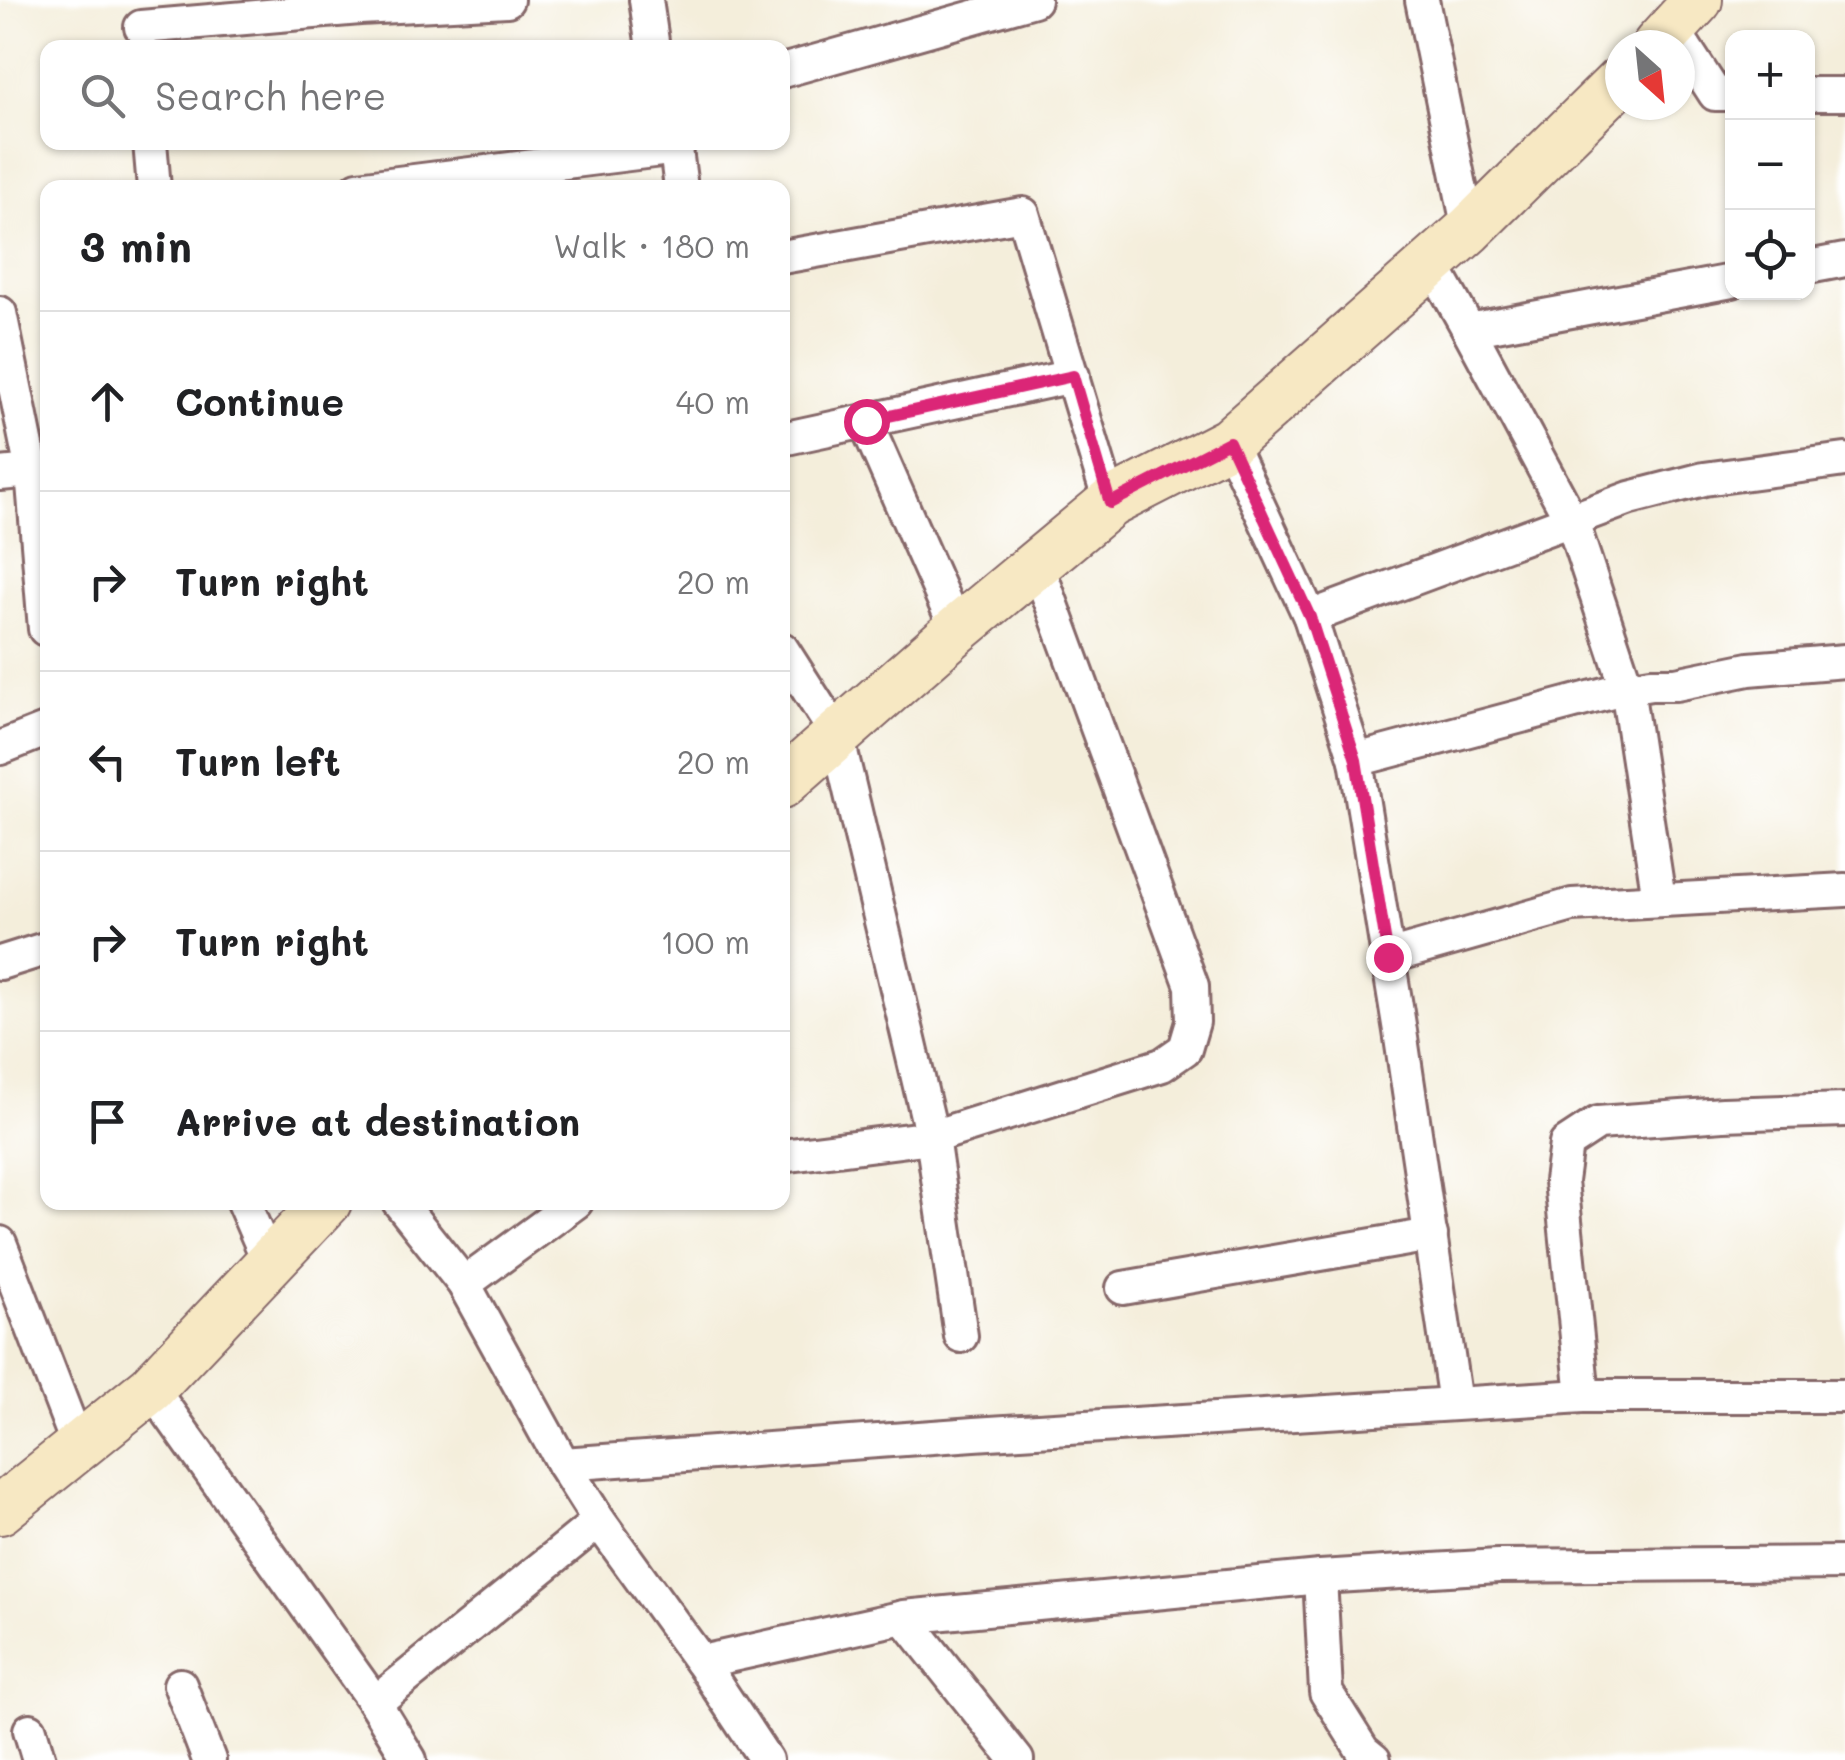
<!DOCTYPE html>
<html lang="en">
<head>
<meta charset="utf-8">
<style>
  body { margin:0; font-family:Mali,sans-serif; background:#f2f2f2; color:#202124 }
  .controls { position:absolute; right:30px; top:30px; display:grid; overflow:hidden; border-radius:20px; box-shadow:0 2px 8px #0004 }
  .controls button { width:90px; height:90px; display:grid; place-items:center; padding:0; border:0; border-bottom:2px solid #e0e0e0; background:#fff; color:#202124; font:50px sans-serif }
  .compass { position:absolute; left:1605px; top:30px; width:90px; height:90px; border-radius:50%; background:#fff; box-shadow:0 2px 8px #0004; rotate:153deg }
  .stop { position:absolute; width:30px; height:30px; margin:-22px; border:8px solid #db2777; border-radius:50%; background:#fff }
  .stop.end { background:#db2777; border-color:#fff; box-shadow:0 2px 10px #0008 }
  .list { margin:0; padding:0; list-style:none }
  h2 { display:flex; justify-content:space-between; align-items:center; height:130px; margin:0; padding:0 40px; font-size:42px }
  h2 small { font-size:32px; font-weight:400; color:#757577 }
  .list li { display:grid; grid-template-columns:65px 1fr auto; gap:30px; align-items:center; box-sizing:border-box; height:180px; padding:0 40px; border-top:2px solid #e0e0e0 }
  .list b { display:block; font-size:38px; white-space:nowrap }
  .list em { font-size:32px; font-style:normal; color:#757577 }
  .icon { flex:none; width:55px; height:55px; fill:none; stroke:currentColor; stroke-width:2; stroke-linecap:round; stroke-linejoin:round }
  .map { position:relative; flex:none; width:1845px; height:1760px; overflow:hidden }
  .search { position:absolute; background:#fff; box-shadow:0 2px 8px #0004; left:40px; top:40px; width:750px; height:110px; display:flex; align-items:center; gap:25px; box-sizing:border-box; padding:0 35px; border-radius:20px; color:#757577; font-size:38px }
  .panel { position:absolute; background:#fff; box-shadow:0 2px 8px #0004; left:40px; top:180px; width:750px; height:1030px; border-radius:20px }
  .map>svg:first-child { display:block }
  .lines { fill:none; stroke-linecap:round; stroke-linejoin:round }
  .street-casing { stroke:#866769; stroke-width:38 }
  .secondary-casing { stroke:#866769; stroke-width:52 }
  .street { stroke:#fff; stroke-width:32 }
  .secondary { stroke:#f7e8c3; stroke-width:48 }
  .route { stroke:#db2777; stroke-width:12 }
</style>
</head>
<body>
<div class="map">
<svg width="1845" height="1760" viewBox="0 0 1845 1760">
  <rect width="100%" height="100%" fill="#fff"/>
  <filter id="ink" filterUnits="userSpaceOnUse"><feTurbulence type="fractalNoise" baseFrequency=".01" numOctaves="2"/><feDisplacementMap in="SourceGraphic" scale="20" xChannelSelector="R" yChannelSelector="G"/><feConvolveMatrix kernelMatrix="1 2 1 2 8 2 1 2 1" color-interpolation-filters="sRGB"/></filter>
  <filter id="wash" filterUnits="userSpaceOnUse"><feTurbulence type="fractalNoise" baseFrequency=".0048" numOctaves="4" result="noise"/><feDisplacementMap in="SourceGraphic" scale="40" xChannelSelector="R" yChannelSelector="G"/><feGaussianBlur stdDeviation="2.25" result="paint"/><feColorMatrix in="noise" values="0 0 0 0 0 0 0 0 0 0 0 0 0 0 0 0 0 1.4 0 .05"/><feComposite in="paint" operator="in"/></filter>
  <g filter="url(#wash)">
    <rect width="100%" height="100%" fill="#f4eedb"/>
  </g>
  <g filter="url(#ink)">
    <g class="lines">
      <defs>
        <g id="street">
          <path d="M646,0L653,48"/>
          <path d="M1422,0L1469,230"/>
          <path d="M141,27L360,8L507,0"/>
          <path d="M1673,29L1715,94H1732"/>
          <path d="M782,71L1034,0"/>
          <path d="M1808,94H1845"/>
          <path d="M150,142L154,188"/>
          <path d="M675,142L681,188"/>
          <path d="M358,188L677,148"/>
          <path d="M782,257L1023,214L1110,503"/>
          <path d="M1431,262L1469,330L1732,281"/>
          <path d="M1808,267L1845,260"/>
          <path d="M0,313L32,471L0,474"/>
          <path d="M865,421L957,630"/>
          <path d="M782,439L1073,376"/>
          <path d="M1229,442L1310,617L1356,760L1400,1031L1455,1403"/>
          <path d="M32,471L45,629"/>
          <path d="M1310,617L1630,498L1704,479L1845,460"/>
          <path d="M782,649L837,735L932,1137L961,1336"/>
          <path d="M0,748L48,729"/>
          <path d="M1356,760L1627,688L1572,521L1469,330"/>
          <path d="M1659,899L1627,688L1651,684H1676L1749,669L1845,661"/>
          <path d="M1388,957L1572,905L1845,890"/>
          <path d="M0,963L48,948"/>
          <path d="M782,1156L932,1137L1162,1065L1185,1049L1193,1022L1192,986L1037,564"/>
          <path d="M243,1202L270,1264"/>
          <path d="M399,1202L464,1284L563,1464L599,1521L701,1662L766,1760"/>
          <path d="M0,1243L79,1448"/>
          <path d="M464,1284L576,1202"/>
          <path d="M1123,1288L1431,1235"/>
          <path d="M151,1388L375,1703L410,1760"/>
          <path d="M1583,1396L1561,1181L1566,1144L1598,1123L1723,1114L1845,1110"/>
          <path d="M563,1464L974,1434L1583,1396H1845"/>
          <path d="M1320,1577L1326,1692L1363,1751L1374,1760"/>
          <path d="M904,1617L1017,1760"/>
          <path d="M701,1662L904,1617L1320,1577L1498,1566L1845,1563"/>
          <path d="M180,1685L209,1760"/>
          <path d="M375,1703L599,1521"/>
          <path d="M30,1730L39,1760"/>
        </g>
        <g id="secondary">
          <path d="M1657,45L1698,0"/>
          <path d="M782,784L957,630L1110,503L1229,442L1469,230L1620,81"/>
          <path d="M0,1510L151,1388L327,1202"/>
        </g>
      </defs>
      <use href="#street" class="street-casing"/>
      <use href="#secondary" class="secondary-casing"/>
      <use href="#street" class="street"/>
      <use href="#secondary" class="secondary"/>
    </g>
  </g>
  <g class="lines" filter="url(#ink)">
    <path class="route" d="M866,421L1073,376L1110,503L1229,442L1310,617L1356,760L1388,957"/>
  </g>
</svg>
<div class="controls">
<button>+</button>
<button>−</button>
<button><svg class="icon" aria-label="locate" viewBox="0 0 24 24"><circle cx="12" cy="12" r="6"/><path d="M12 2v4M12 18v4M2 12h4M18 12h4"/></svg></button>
</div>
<svg class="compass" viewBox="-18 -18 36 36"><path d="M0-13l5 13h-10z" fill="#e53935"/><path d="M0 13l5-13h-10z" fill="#757577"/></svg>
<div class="stop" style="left:866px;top:421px"></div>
<div class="stop end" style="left:1388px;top:957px"></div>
<div class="search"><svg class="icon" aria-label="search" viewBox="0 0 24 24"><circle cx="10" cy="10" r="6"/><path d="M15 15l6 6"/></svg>Search here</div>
<section class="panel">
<h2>3 min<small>Walk · 180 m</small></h2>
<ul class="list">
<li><svg class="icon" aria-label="ahead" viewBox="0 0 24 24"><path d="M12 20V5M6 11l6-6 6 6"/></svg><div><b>Continue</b></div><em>40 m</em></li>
<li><svg class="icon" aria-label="right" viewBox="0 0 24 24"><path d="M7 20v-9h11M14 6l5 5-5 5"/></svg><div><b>Turn right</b></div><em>20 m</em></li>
<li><svg class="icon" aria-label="left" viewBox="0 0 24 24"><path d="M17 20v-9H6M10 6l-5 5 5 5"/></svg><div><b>Turn left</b></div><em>20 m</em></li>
<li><svg class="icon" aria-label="right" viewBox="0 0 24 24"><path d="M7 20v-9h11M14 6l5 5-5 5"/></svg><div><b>Turn right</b></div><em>100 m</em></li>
<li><svg class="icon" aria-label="arrive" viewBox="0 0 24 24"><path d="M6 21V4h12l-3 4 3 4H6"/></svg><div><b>Arrive at destination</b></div></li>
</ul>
</section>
</div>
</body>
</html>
